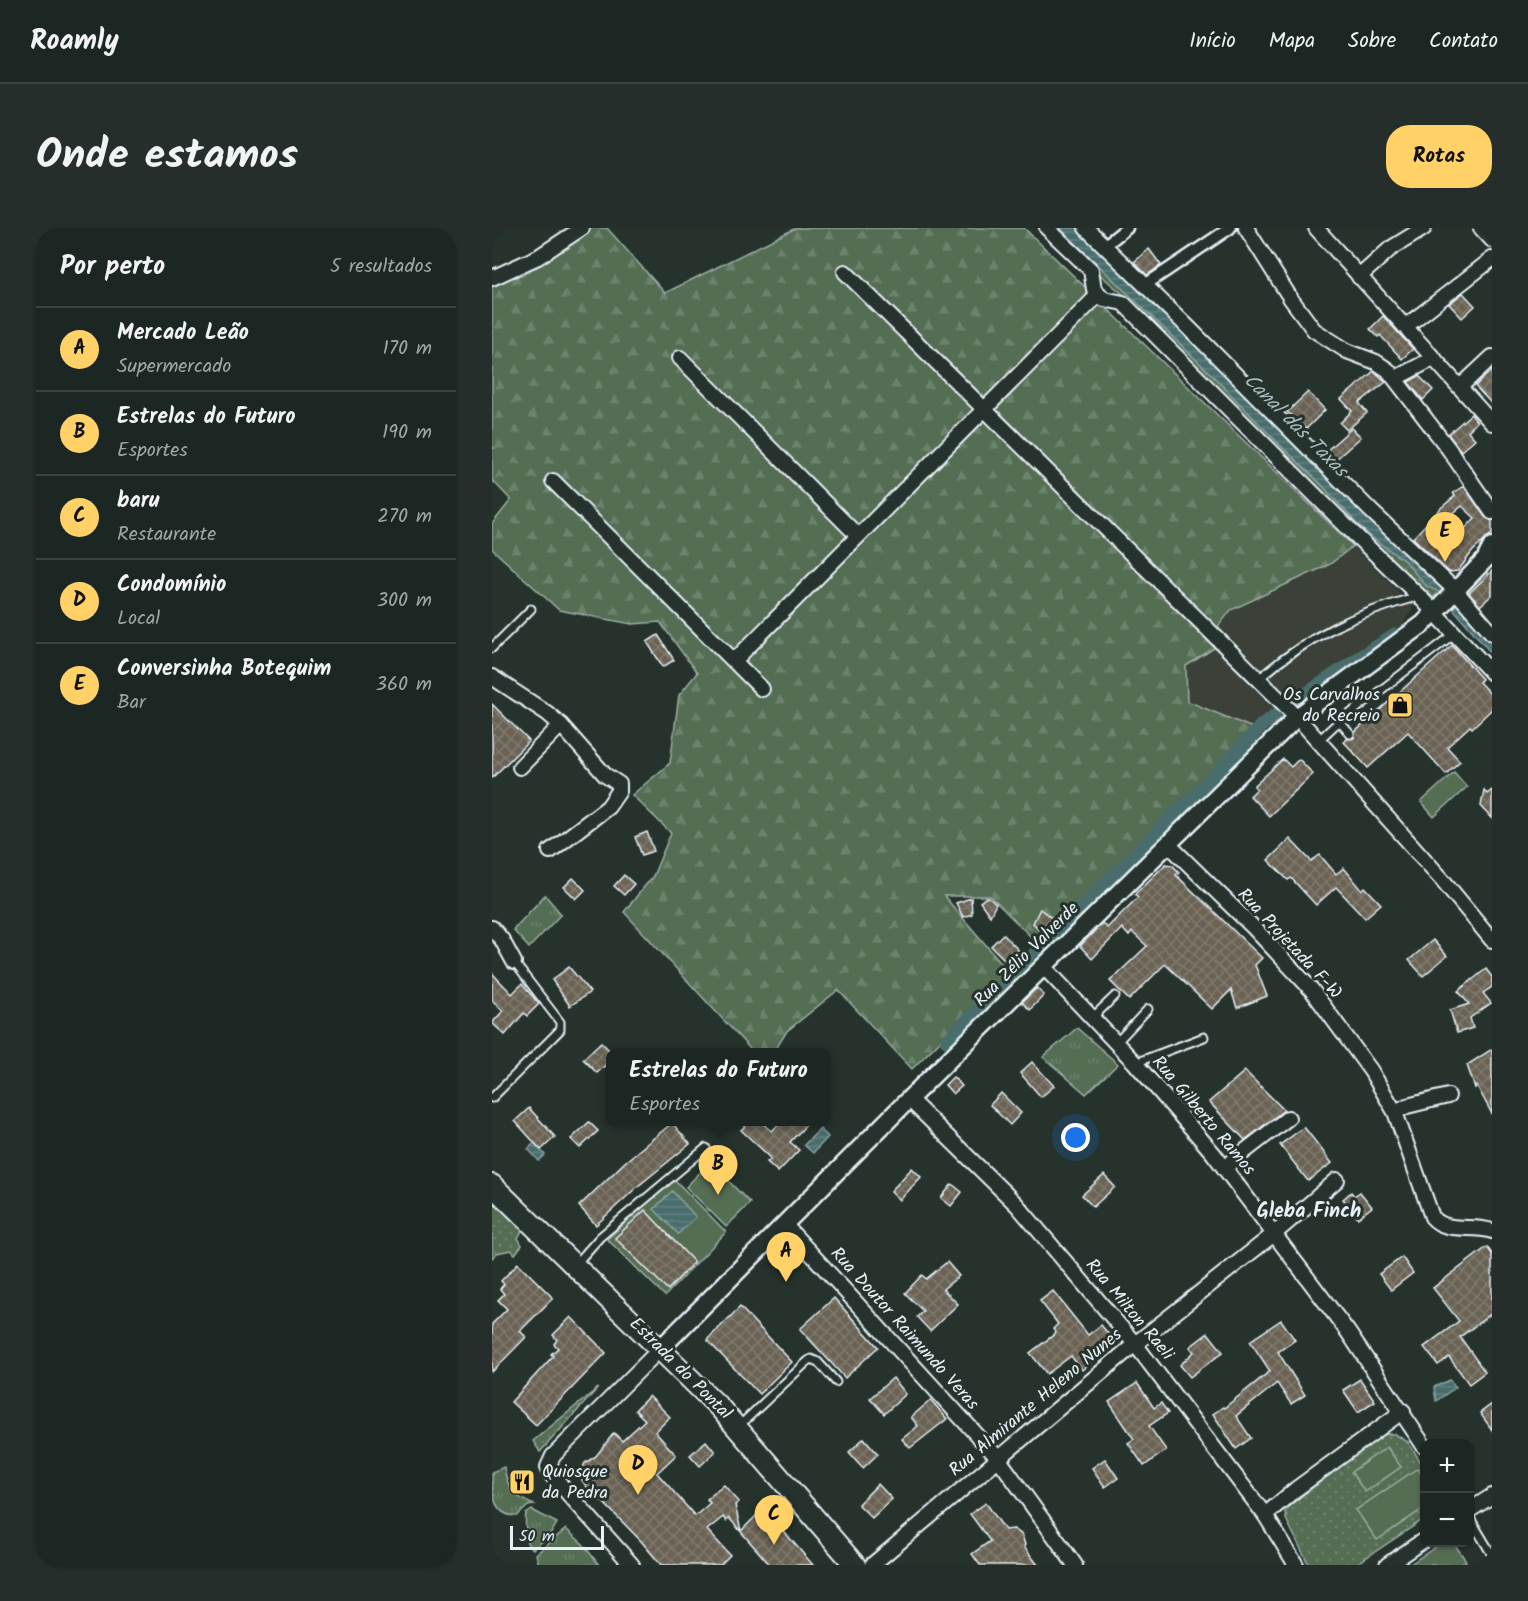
<!DOCTYPE html>
<html lang="pt">
<head>
<meta charset="utf-8">
<style>
  body { margin:0; font-family:Kalam,sans-serif; background:#252e2a; color:#f1f3f6 }
  .controls { position:absolute; right:18px; bottom:18px; display:grid; overflow:hidden; border-radius:12px; box-shadow:0 2px 4px #0004 }
  .controls button { width:54px; height:54px; display:grid; place-items:center; padding:0; border:0; border-bottom:2px solid #3a4340; background:#1c2622; color:#f1f3f6; font:30px sans-serif }
  .scale { position:absolute; left:18px; bottom:15px; width:94px; box-sizing:border-box; padding-left:6px; border:3px solid #e8f1f8; border-top:0; font-size:16px; line-height:21px; white-space:nowrap; color:#e8f1f8; -webkit-text-stroke:4px #26332d; paint-order:stroke }
  .you { position:absolute; left:584px; top:910px; width:21px; height:21px; margin:-15px; border:4px solid #fff; border-radius:50%; background:#1a73e8; box-shadow:0 0 0 9px #1a73e833 }
  .badge { display:grid; place-items:center; width:39px; height:39px; border-radius:50%; background:#ffd166; color:#111; font-size:20px; font-weight:700 }
  .pin { position:absolute; translate:-50% -50px; filter:drop-shadow(0 2px 3px #0008) }
  .pin::after { content:''; position:absolute; top:32px; width:21px; height:18px; background:inherit; clip-path:polygon(0 0,100% 0,50% 100%) }
  .popup { position:absolute; left:114px; top:820px; width:225px; height:78px; box-sizing:border-box; display:grid; place-content:center; border-radius:12px; background:#1c2622; filter:drop-shadow(0 2px 4px #0005); font-size:20px; white-space:nowrap; color:#a0a5a5 }
  .popup b { font-size:22px; color:#f1f3f6 }
  .popup::after { content:''; position:absolute; left:50%; top:100%; margin-left:-12px; border:12px solid transparent; border-top-color:#1c2622 }
  .list { margin:0; padding:0; list-style:none }
  h2 { display:flex; justify-content:space-between; align-items:center; height:78px; margin:0; padding:0 24px; font-size:26px }
  h2 small { font-size:20px; font-weight:400; color:#a0a5a5 }
  .list li { display:grid; grid-template-columns:39px 1fr auto; gap:18px; align-items:center; box-sizing:border-box; height:84px; padding:0 24px; border-top:2px solid #3a4340 }
  .list b { display:block; font-size:22px; white-space:nowrap }
  .list p { margin:0; font-size:20px; white-space:nowrap; color:#a0a5a5 }
  .list em { font-size:20px; font-style:normal; color:#a0a5a5 }
  .map { position:relative; flex:none; width:1000px; height:1337px; overflow:hidden; border-radius:24px }
  header { display:flex; align-items:center; gap:36px; box-sizing:border-box; height:84px; padding:0 30px; background:#1c2622; border-bottom:2px solid #3a4340 }
  header strong { font-size:28px }
  nav { display:flex; gap:33px; margin-inline-start:auto; font-size:21px }
  .intro { display:flex; align-items:center; justify-content:space-between; box-sizing:border-box; height:144px; padding:0 36px }
  h1 { margin:0; font-size:42px }
  .button { padding:15px 27px; border-radius:24px; background:#ffd166; color:#111; font-size:21px; font-weight:700 }
  main { display:flex; gap:36px; padding:0 36px }
  aside { flex:1; background:#1c2622; border-radius:24px; box-shadow:0 2px 4px #0004 }
  .map>svg:first-child { display:block }
  .built { fill:#3b4139 }
  .grass { fill:url(#grass-tufts); stroke:#9eafa6; stroke-width:1.5 }
  .forest { fill:url(#forest-firs); stroke:#9eafa6; stroke-width:1.5 }
  .park { fill:url(#park-dots); stroke:#9eafa6; stroke-width:1.5 }
  .pitch { fill:#546d53; stroke:#9eafa6; stroke-width:1.5 }
  .water { fill:url(#water-rules); stroke:#88a2a4; stroke-width:1.5 }
  .lines { fill:none; stroke-linecap:round; stroke-linejoin:round }
  .canal { stroke:#486d6c; stroke-width:14 }
  .building { fill:url(#building-cross-hatch); stroke:#e8f1f8; stroke-width:1.5; fill-rule:evenodd }
  .service-casing { stroke:#e8f1f8; stroke-width:11 }
  .pedestrian-casing { stroke:#e8f1f8; stroke-width:15 }
  .minor-casing { stroke:#e8f1f8; stroke-width:18 }
  .tertiary-casing { stroke:#e8f1f8; stroke-width:21 }
  .secondary-casing { stroke:#e8f1f8; stroke-width:24 }
  .service { stroke:#26332d; stroke-width:7 }
  .pedestrian { stroke:#26332d; stroke-width:10 }
  .minor { stroke:#26332d; stroke-width:14 }
  .tertiary { stroke:#26332d; stroke-width:16 }
  .secondary { stroke:#26332d; stroke-width:20 }
  .labels { text-anchor:middle; dominant-baseline:central; stroke-width:6; stroke-linejoin:round; paint-order:stroke }
  .poi-label { font-size:18px; fill:#e8f1f8; stroke:#26332d; text-anchor:end }
  .street-label { font-size:18px; fill:#e8f1f8; stroke:#26332d }
  .water-label { font-size:20px; font-style:italic; fill:#a8bcc0; stroke:#26332d }
  .neighbourhood-label { font-size:20px; font-weight:bold; fill:#e8f1f8; stroke:#26332d }
</style>
</head>
<body>
<header>
<strong>Roamly</strong>
<nav><a>Início</a><a>Mapa</a><a>Sobre</a><a>Contato</a></nav>
</header>
<div class="intro"><h1>Onde estamos</h1><a class="button">Rotas</a></div>
<main>
<aside>
<h2>Por perto<small>5 resultados</small></h2>
<ul class="list">
<li><span class="badge">A</span><div><b>Mercado Leão</b><p>Supermercado</p></div><em>170 m</em></li>
<li><span class="badge">B</span><div><b>Estrelas do Futuro</b><p>Esportes</p></div><em>190 m</em></li>
<li><span class="badge">C</span><div><b>baru</b><p>Restaurante</p></div><em>270 m</em></li>
<li><span class="badge">D</span><div><b>Condomínio</b><p>Local</p></div><em>300 m</em></li>
<li><span class="badge">E</span><div><b>Conversinha Botequim</b><p>Bar</p></div><em>360 m</em></li>
</ul>
</aside>
<div class="map">
<svg width="1000" height="1337" viewBox="0 0 1000 1337">
  <defs>
    <pattern id="grass-tufts" width="24" height="20" patternUnits="userSpaceOnUse" patternTransform="scale(1.5)"><rect width="24" height="20" fill="#546d53"/><path d="M3 7l-1-3M5 7V3M7 7l1-3M15 17l-1-3M17 17v-4M19 17l1-3" fill="none" stroke="#6d826c"/></pattern>
    <pattern id="forest-firs" width="22" height="20" patternUnits="userSpaceOnUse" patternTransform="scale(1.5)"><rect width="22" height="20" fill="#546d53"/><path d="M5 1l3.5 6h-7zM16 11l3.5 6h-7z" fill="#6d826c"/></pattern>
    <pattern id="park-dots" width="8" height="8" patternUnits="userSpaceOnUse" patternTransform="scale(1.5)"><rect width="8" height="8" fill="#546d53"/><path d="M2 2h.1M6 6h.1" fill="none" stroke="#6d826c" stroke-width="1.8" stroke-linecap="round"/></pattern>
    <pattern id="water-rules" width="6" height="5" patternUnits="userSpaceOnUse" patternTransform="scale(1.5)"><rect width="6" height="5" fill="#486d6c"/><path d="M0 2.5h6" fill="none" stroke="#628282"/></pattern>
    <pattern id="building-cross-hatch" width="8" height="8" patternUnits="userSpaceOnUse" patternTransform="scale(1.5)"><rect width="8" height="8" fill="#6b6354"/><path d="M0 0l8 8M0 8l8-8" fill="none" stroke="#807a6d"/></pattern>
  </defs>
  <rect width="100%" height="100%" fill="#26332d"/>
  <filter id="ink" filterUnits="userSpaceOnUse"><feTurbulence type="fractalNoise" baseFrequency=".0167" numOctaves="2"/><feDisplacementMap in="SourceGraphic" scale="12" xChannelSelector="R" yChannelSelector="G"/><feConvolveMatrix kernelMatrix="1 2 1 2 8 2 1 2 1" color-interpolation-filters="sRGB"/></filter>
  <g filter="url(#ink)">
    <path class="built" d="M861,318L922,379L907,402L861,426L761,500L695,473L694,438L722,420L721,405L739,382L838,336Z"/>
    <g class="grass">
      <path d="M560,0H568L718,145L786,215L830,257L867,298L882,311L914,334L923,345L947,364V367L941,369L917,349L788,225L774,207L755,192L727,161L671,110L634,69L606,45Z"/>
      <path d="M53,667L69,686L37,720L21,702Z"/>
      <path d="M585,800L626,836L594,866L551,829Z"/>
      <path d="M12,1239C15,1260 22,1269 42,1277L36,1278L25,1288C0,1288 0,1263 0,1244Z"/>
      <path d="M40,1282L65,1295L58,1307L41,1321L35,1315C35,1308 32,1292 34,1286Z"/>
      <path d="M74,1301L91,1316L107,1337H47L44,1326Z"/>
    </g>
    <path class="forest" d="M94,0H115L173,65L304,0H532L861,318L838,336L739,382L721,405L722,420L694,438L695,473L761,500L547,717L498,668H452L524,752L457,819L449,812L420,841L346,762L295,803L282,824H261L132,684L161,648L179,605L140,567L178,535L187,467L205,445L168,394L140,396L67,382L0,321V296L19,272L0,252V221L2,220L0,218V55L6,52L30,48L66,20L72,23L77,20L72,13Z"/>
    <g class="park">
      <path d="M0,965L32,999L26,1010L30,1017L23,1026L19,1022L5,1025L0,1030Z"/>
      <path d="M106,1160L48,1224L41,1213Z"/>
      <path d="M895,1206H903L916,1214L932,1239V1291L863,1337H817L794,1291L793,1284L798,1277L889,1208Z"/>
    </g>
    <g class="pitch">
      <path d="M962,544L975,559L942,589L929,574Z"/>
      <path d="M218,934L258,975L234,999L194,959Z"/>
      <path d="M182,951L234,1004L173,1068L115,1011Z"/>
      <path d="M895,1219L909,1239L873,1264L859,1244Z"/>
      <path d="M926,1240L932,1249V1280L885,1312L864,1282Z"/>
      <path d="M951,1314L962,1315L974,1333L968,1337H917Z"/>
    </g>
    <g class="water">
      <path d="M568,0H585L755,165L873,287L968,376L1000,412V426L947,364L934,358L914,334L882,311L867,298L830,257L786,215L718,145Z"/>
      <path d="M328,901L336,909L321,925L312,917Z"/>
      <path d="M42,915L53,927L47,933L36,921Z"/>
      <path d="M180,963L204,989L186,1006L162,981Z"/>
      <path d="M958,1152L964,1159L944,1173L942,1159Z"/>
    </g>
    <g class="lines">
      <path class="canal" d="M455,813L740,530L770,497L865,431L904,407"/>
    </g>
    <g class="building">
      <path d="M657,21L669,37L655,47L642,34Z"/>
      <path d="M971,65L983,78L970,90L957,76Z"/>
      <path d="M891,88L921,121L910,131L888,107L886,109L878,101Z"/>
      <path d="M1000,142V176L983,158Z"/>
      <path d="M882,143L894,154L867,175L875,185L855,202L848,195L860,183L849,171Z"/>
      <path d="M927,148L941,162L931,172L916,154Z"/>
      <path d="M816,164L833,182L814,201L795,184Z"/>
      <path d="M979,186L985,194L976,203L983,211L969,223L956,206Z"/>
      <path d="M860,200L869,209L842,233L833,224Z"/>
      <path d="M972,258L993,289L1000,293V306L994,310L980,324L966,343L957,344L921,310L950,279L963,268L961,265ZM970,278L983,290L968,306L953,292Z"/>
      <path d="M1000,343V367L988,378L977,365Z"/>
      <path d="M166,407L182,432L171,439L155,414Z"/>
      <path d="M960,417L990,451L987,454L1000,468V481L980,500L978,498L955,519L968,533L954,546L916,504L876,540L852,514L855,511L862,510L863,504Z"/>
      <path d="M0,476L37,513L0,550Z"/>
      <path d="M791,531L799,539L807,531L821,546L777,588L758,568L765,561L762,558Z"/>
      <path d="M992,562L995,566L1000,562V590L989,578Z"/>
      <path d="M155,604L162,623L150,627L143,609Z"/>
      <path d="M798,611L819,633L828,627L844,646L852,640L870,662L873,659L889,676L873,690L844,659L824,677L799,650L796,652L776,632Z"/>
      <path d="M674,636L680,637L687,644L684,647L770,730L763,737L775,768L745,780L739,762L720,781L673,736L637,772L618,753L655,718L640,704L637,708L630,700L600,731L588,718L610,695L615,700L646,669L643,666Z"/>
      <path d="M132,647L142,656L132,667L122,658Z"/>
      <path d="M81,650L93,662L84,671L72,659Z"/>
      <path d="M479,670L480,686L471,689L464,675Z"/>
      <path d="M493,670H497L504,676L498,688L488,674Z"/>
      <path d="M548,681L561,691L551,705L541,695Z"/>
      <path d="M511,706L531,727L519,738L499,718Z"/>
      <path d="M941,712L955,728L931,748L917,732Z"/>
      <path d="M77,739L98,764L78,778L60,752Z"/>
      <path d="M994,741L1000,749V759L991,765L999,775L978,790L981,800L965,805L958,782L977,776L966,763Z"/>
      <path d="M0,745L20,766L30,756L47,776L35,788L32,785L13,807L0,795L11,783L0,772Z"/>
      <path d="M545,760L552,767L538,782L530,774Z"/>
      <path d="M109,814L118,823V833L105,845L91,831Z"/>
      <path d="M1000,821V886L985,858L983,860L975,837Z"/>
      <path d="M540,834L562,858L549,869L528,845Z"/>
      <path d="M753,843L792,882L753,912L717,874Z"/>
      <path d="M461,849L470,858L461,866L453,857Z"/>
      <path d="M509,865L529,885L518,897L498,877Z"/>
      <path d="M37,880L63,909L49,922L23,893Z"/>
      <path d="M97,894L106,903L88,920L79,911Z"/>
      <path d="M257,894H269L280,903L289,894H317L298,914L307,922L286,944L275,934L279,930L249,902Z"/>
      <path d="M180,895L198,916L145,959L104,997L87,978L134,933Z"/>
      <path d="M812,899L840,935L816,953L788,917Z"/>
      <path d="M420,940L429,949L408,972L399,963Z"/>
      <path d="M612,947L623,959L601,979L590,967Z"/>
      <path d="M460,956L470,964L459,978L449,970Z"/>
      <path d="M859,964L862,968L868,964L880,979L866,990L851,971Z"/>
      <path d="M153,982L202,1034L176,1062L123,1010Z"/>
      <path d="M995,1019L1000,1026V1085L968,1109L993,1144L977,1156L957,1129L946,1137L932,1119L967,1093L941,1060Z"/>
      <path d="M910,1029L921,1045L899,1062L887,1046Z"/>
      <path d="M455,1034L467,1048L451,1061L466,1076L438,1103L425,1089L431,1083L413,1065L430,1047L434,1051Z"/>
      <path d="M26,1035L61,1070L28,1103L34,1109L0,1144V1096L15,1081L6,1072L12,1066L8,1061L12,1056L9,1053Z"/>
      <path d="M561,1063L596,1107L609,1097L623,1114L590,1142L579,1128L555,1146L538,1125L564,1105L561,1101L566,1096L548,1073Z"/>
      <path d="M342,1070L386,1119L353,1150L308,1101Z"/>
      <path d="M248,1079L300,1134L267,1166L215,1112Z"/>
      <path d="M79,1089L114,1125L44,1197L19,1174L61,1128L59,1126L66,1120L62,1116L65,1112L61,1107Z"/>
      <path d="M789,1092L803,1112L786,1124L813,1167L799,1176L785,1155L744,1188L759,1210L744,1221L721,1186L731,1179L732,1180L778,1143L758,1113Z"/>
      <path d="M716,1105L731,1124L698,1149L688,1137L702,1124L698,1119Z"/>
      <path d="M401,1150L414,1166L392,1186L378,1170Z"/>
      <path d="M868,1151L883,1173L866,1184L851,1162Z"/>
      <path d="M645,1155L662,1180L669,1175L676,1185L657,1198L674,1222L652,1238L636,1215L642,1211L617,1174Z"/>
      <path d="M157,1168L178,1189L163,1204L184,1227L165,1245L203,1288L218,1275L215,1271L232,1257L247,1274L243,1277L249,1303L269,1283L282,1292L321,1337H278L237,1290L234,1293L231,1289L215,1302L238,1327L228,1337H169L149,1313L108,1271L104,1263L97,1262L87,1248L93,1235L104,1228L122,1205L130,1213L153,1192L143,1182Z"/>
      <path d="M439,1172L455,1191L418,1220L410,1211L426,1198L419,1189Z"/>
      <path d="M1000,1176V1202L988,1185Z"/>
      <path d="M372,1210L386,1226L371,1240L357,1224Z"/>
      <path d="M214,1213L223,1224L208,1238L198,1227Z"/>
      <path d="M613,1231L626,1250L613,1259L600,1240Z"/>
      <path d="M29,1244L39,1258L31,1264L21,1251Z"/>
      <path d="M386,1256L400,1271L380,1290L366,1276Z"/>
      <path d="M494,1275L513,1302L522,1301L530,1307L533,1317L532,1319L546,1337H488L480,1326L498,1313L478,1286Z"/>
    </g>
    <g class="lines">
      <defs>
        <g id="service">
          <path d="M0,420L39,381"/>
          <path d="M767,451C815,408 865,385 927,368"/>
          <path d="M848,494L858,506"/>
          <path d="M826,513L842,498L962,406"/>
          <path d="M600,790L623,768"/>
          <path d="M624,815L656,781"/>
          <path d="M643,835L712,809"/>
          <path d="M0,870L68,802V794L22,734"/>
          <path d="M84,1036L108,1009L214,920"/>
          <path d="M247,1198L316,1133L319,1131L326,1134L344,1154"/>
          <path d="M978,1290L1000,1327"/>
        </g>
        <g id="pedestrian">
          <path d="M612,18L635,0"/>
          <path d="M653,57L738,0"/>
        </g>
        <g id="minor">
          <path d="M555,0L599,42L602,61L612,71L631,75L858,302L927,368L1000,445"/>
          <path d="M594,0L696,99L879,283L963,362L1000,405"/>
          <path d="M754,0L799,71L822,102L855,123L884,134L896,142L956,220L1000,284"/>
          <path d="M824,0L1000,195"/>
          <path d="M989,0L1000,12"/>
          <path d="M353,44L805,489L949,650L1000,712"/>
          <path d="M867,49L898,21L932,0"/>
          <path d="M0,50L46,29L90,0"/>
          <path d="M913,99L1000,31"/>
          <path d="M188,130L366,308"/>
          <path d="M904,150L942,130"/>
          <path d="M968,159L1000,129"/>
          <path d="M61,253L270,461"/>
          <path d="M242,433L607,66"/>
          <path d="M0,449L55,485L69,497L28,539"/>
          <path d="M676,616L762,700L819,761L879,843L903,884L940,989C955,1006 980,996 1000,1003"/>
          <path d="M58,623L116,579L127,563V556L113,547L69,497"/>
          <path d="M0,700L10,712L22,734"/>
          <path d="M551,738L643,835L721,925L856,1104L932,1218"/>
          <path d="M417,871L525,977L643,1116L773,1287L804,1337"/>
          <path d="M903,884L915,878L956,868"/>
          <path d="M733,941L744,930L796,890"/>
          <path d="M292,996L506,1230L583,1337"/>
          <path d="M978,1282L1000,1268"/>
          <path d="M773,1287L804,1261L911,1183"/>
          <path d="M140,1337L73,1262L58,1245L56,1239L61,1228L168,1121"/>
          <path d="M380,1337L643,1116L782,1006L845,952"/>
          <path d="M895,1337L932,1312"/>
        </g>
        <path id="tertiary" d="M168,1121L417,871L805,489L931,396L993,332L1000,318"/>
        <path id="secondary" d="M0,957L228,1180L363,1337"/>
      </defs>
      <use href="#service" class="service-casing"/>
      <use href="#pedestrian" class="pedestrian-casing"/>
      <use href="#minor" class="minor-casing"/>
      <use href="#tertiary" class="tertiary-casing"/>
      <use href="#secondary" class="secondary-casing"/>
      <use href="#service" class="service"/>
      <use href="#pedestrian" class="pedestrian"/>
      <use href="#minor" class="minor"/>
      <use href="#tertiary" class="tertiary"/>
      <use href="#secondary" class="secondary"/>
    </g>
  </g>
  <defs>
    <symbol id="shop-square" viewBox="-11 -11 22 22"><rect x="-9" y="-9" width="18" height="18" rx="4" fill="#ffd166" stroke="#26332d"/><path d="M-5-2.5h2.3a2.7 3.5 0 0 1 5.4 0H5L5.5 6h-11ZM-1.5-2.5h3a1.5 2.3 0 0 0-3 0Z" fill="#111"/></symbol>
    <symbol id="restaurant-square" viewBox="-11 -11 22 22"><rect x="-9" y="-9" width="18" height="18" rx="4" fill="#ffd166" stroke="#26332d"/><path d="M-5-6h1v4h1v-4h1v4h1v-4h1v5L-1.5 .5V6h-2V.5L-5-1ZM5-6V6H3V1.5H1.5Q1.5-4 5-6Z" fill="#111"/></symbol>
  </defs>
  <g fill-rule="evenodd">
    <use href="#shop-square" x="893" y="462" width="30" height="30"/>
    <use href="#restaurant-square" x="15" y="1239" width="30" height="30"/>
  </g>
  <g class="labels">
    <g class="poi-label">
      <text x="888" y="467">Os Carvalhos<tspan x="888" dy="21">do Recreio</tspan></text>
      <text x="50" y="1244" text-anchor="start">Quiosque<tspan x="50" dy="21">da Pedra</tspan></text>
    </g>
    <g class="street-label">
      <text transform="translate(797 716) rotate(47)">Rua Projetada F-W</text>
      <text transform="translate(535 727) rotate(-45)">Rua Zélio Valverde</text>
      <text transform="translate(711 888) rotate(50)">Rua Gilberto Ramos</text>
      <text transform="translate(637 1082) rotate(50)">Rua Milton Raeli</text>
      <text transform="translate(412 1101) rotate(48)">Rua Doutor Raimundo Veras</text>
      <text transform="translate(188 1141) rotate(45)">Estrada do Pontal</text>
      <text transform="translate(544 1175) rotate(-40)">Rua Almirante Heleno Nunes</text>
    </g>
    <g class="water-label">
      <text transform="translate(803 198) rotate(45)">Canal das Taxas</text>
    </g>
    <g class="neighbourhood-label">
      <text x="817" y="984">Gleba Finch</text>
    </g>
  </g>
</svg>
<div class="controls">
<button>+</button>
<button>−</button>
</div>
<div class="scale">50 m</div>
<div class="you"></div>
<div class="pin badge" style="left:294px;top:1054px">A</div>
<div class="pin badge" style="left:226px;top:967px">B</div>
<div class="popup"><b>Estrelas do Futuro</b>Esportes</div>
<div class="pin badge" style="left:282px;top:1317px">C</div>
<div class="pin badge" style="left:146px;top:1267px">D</div>
<div class="pin badge" style="left:953px;top:334px">E</div>
</div>
</main>
</body>
</html>
